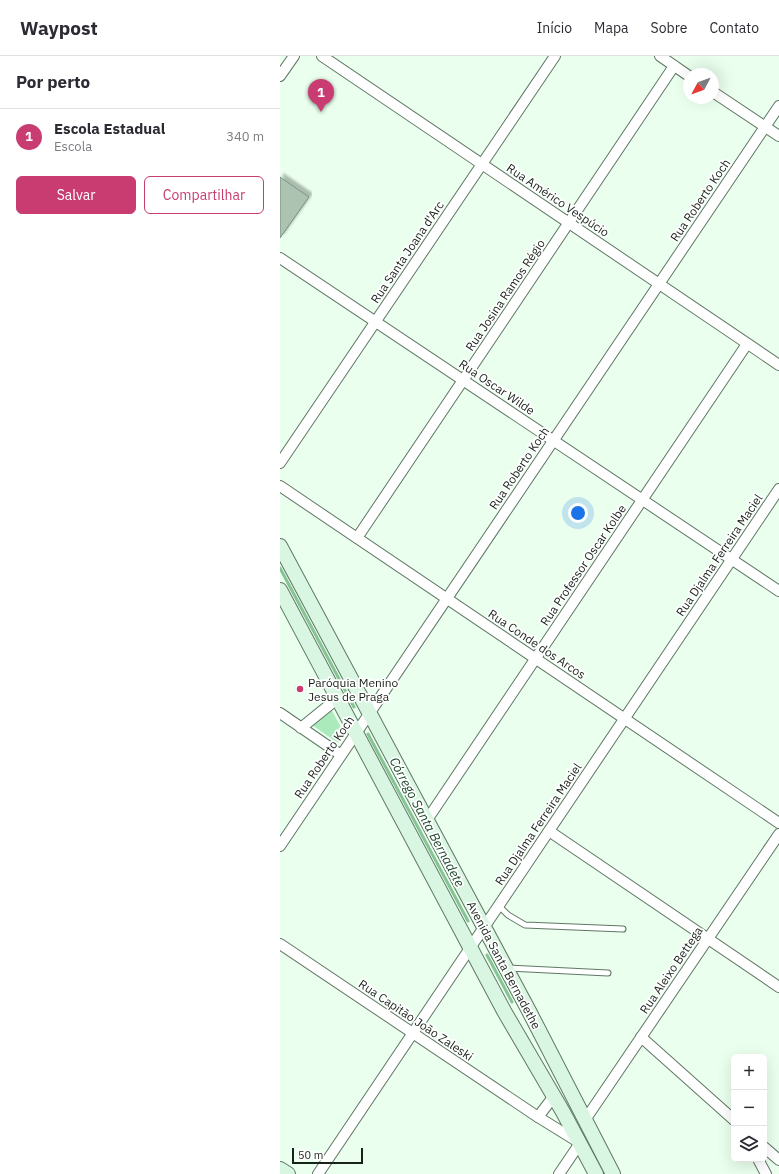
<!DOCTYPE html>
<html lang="pt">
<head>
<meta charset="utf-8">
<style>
  body { margin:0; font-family:"IBM Plex Sans",sans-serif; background:#f7f7f7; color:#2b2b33 }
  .controls { position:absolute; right:12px; bottom:12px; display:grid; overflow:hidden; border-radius:6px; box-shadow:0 4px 16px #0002 }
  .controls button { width:36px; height:36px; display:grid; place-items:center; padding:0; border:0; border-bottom:1px solid #e1e1e2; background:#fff; color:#2b2b33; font:20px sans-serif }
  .compass { position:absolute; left:403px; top:12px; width:36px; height:36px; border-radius:50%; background:#fff; box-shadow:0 4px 16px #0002; rotate:229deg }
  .scale { position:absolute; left:12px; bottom:10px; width:71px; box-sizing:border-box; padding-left:4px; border:2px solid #18211a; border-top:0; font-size:11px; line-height:14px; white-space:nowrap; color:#18211a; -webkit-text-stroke:3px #fff; paint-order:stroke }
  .you { position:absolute; left:298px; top:457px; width:14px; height:14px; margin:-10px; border:3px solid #fff; border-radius:50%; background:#1a73e8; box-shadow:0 0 0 6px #1a73e833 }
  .badge { display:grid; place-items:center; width:26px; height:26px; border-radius:50%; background:#c83c71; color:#fff; font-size:13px; font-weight:700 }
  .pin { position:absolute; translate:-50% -33px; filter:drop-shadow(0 1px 2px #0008) }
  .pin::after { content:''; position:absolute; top:21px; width:14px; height:12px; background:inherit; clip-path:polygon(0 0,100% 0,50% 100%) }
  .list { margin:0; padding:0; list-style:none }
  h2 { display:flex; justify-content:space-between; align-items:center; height:52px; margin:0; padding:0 16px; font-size:17px }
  h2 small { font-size:13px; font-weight:400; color:#7c7c81 }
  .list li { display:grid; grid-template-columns:26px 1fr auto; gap:12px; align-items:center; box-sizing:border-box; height:56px; padding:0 16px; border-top:1px solid #e1e1e2 }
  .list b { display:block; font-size:15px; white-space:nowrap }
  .list p { margin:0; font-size:13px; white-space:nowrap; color:#7c7c81 }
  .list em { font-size:13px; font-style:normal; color:#7c7c81 }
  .actions { display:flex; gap:8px; padding:12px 16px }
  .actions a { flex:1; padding:9px 0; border:1px solid #c83c71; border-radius:6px; text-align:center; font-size:14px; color:#c83c71 }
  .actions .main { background:#c83c71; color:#fff }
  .icon { flex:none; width:22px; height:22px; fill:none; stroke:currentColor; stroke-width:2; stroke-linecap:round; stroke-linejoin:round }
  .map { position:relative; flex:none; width:499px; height:1118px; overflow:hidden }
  header { display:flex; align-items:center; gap:24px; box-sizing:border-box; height:56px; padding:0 20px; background:#fff; border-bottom:1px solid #e1e1e2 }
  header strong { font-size:19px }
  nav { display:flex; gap:22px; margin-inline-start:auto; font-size:14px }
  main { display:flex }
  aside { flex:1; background:#fff }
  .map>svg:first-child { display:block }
  .green { fill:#abeaba }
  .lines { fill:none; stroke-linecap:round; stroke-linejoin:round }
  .stream { stroke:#86c495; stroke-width:3 }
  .building { fill:#abc3b0; stroke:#778e7c; filter:url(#shadow) }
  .service-casing { stroke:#617766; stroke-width:7 }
  .minor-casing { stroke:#617766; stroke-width:12 }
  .secondary-casing { stroke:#617766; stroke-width:16 }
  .service { stroke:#fff; stroke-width:5 }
  .minor { stroke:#fff; stroke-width:10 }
  .secondary { stroke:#d8f6e1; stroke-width:14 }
  .poi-dot { fill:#c83c71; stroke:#fff; stroke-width:1.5 }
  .labels { text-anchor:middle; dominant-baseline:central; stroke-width:3.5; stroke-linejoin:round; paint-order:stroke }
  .street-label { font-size:12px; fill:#18211a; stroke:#fff }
  .poi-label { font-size:12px; fill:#18211a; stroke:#fff; text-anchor:start }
  .water-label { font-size:13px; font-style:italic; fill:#1a4829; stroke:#fff }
</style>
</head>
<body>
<header>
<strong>Waypost</strong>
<nav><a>Início</a><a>Mapa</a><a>Sobre</a><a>Contato</a></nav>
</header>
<main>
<aside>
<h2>Por perto<small></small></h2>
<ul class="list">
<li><span class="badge">1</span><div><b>Escola Estadual</b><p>Escola</p></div><em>340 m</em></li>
</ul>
<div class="actions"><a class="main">Salvar</a><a>Compartilhar</a></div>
</aside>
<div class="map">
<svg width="499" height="1118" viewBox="0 0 499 1118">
  <defs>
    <filter id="shadow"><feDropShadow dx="3.5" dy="-3.5" stdDeviation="1" flood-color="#0004"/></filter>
  </defs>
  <rect width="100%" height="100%" fill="#eaffee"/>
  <path class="green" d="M51,653L64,677L58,687L32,669Z"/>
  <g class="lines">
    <g class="stream">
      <path d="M0,512L74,651"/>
      <path d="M88,678L188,865"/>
      <path d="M207,899L232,946"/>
    </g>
  </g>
  <path class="building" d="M0,121L29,141L0,182Z"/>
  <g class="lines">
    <defs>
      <g id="service">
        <path d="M219,850L228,859L245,869L343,873"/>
        <path d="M227,912L328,917"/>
      </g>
      <g id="minor">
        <path d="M42,0L499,309"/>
        <path d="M380,0L409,20"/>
        <path d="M0,20L14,0"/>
        <path d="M433,36L499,80"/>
        <path d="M0,202L499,535"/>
        <path d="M0,407L275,0"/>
        <path d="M0,430L499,767"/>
        <path d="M77,482L394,10"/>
        <path d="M0,657L61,699"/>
        <path d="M21,672L58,642"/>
        <path d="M147,764L467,288"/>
        <path d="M269,775L499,931"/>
        <path d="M0,790L499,50"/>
        <path d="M0,888L258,1061L300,1087L279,1118"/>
        <path d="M361,981L454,1064"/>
        <path d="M258,1061L274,1040"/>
        <path d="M305,1064L499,778"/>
        <path d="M484,1091L499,1104"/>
        <path d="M478,1103L486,1118"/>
        <path d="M38,1118L499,433"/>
      </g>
      <g id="secondary">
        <path d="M0,490L249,955L333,1118"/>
        <path d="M0,534L224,955L283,1056L316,1118"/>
        <path d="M0,1113L8,1118"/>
      </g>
    </defs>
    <use href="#service" class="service-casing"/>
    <use href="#minor" class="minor-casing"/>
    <use href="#secondary" class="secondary-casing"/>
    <use href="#service" class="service"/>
    <use href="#minor" class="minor"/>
    <use href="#secondary" class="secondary"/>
  </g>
  <circle class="poi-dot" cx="20" cy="633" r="4"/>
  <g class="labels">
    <g class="street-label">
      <text transform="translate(278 144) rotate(34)">Rua Américo Vespúcio</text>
      <text transform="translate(420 144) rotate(-56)">Rua Roberto Koch</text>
      <text transform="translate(127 196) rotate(-56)">Rua Santa Joana d'Arc</text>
      <text transform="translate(225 239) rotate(-56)">Rua Josina Ramos Régio</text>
      <text transform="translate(217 331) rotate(34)">Rua Oscar Wilde</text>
      <text transform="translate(239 412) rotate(-56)">Rua Roberto Koch</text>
      <text transform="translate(439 499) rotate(-56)">Rua Djalma Ferreira Maciel</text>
      <text transform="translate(303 509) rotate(-56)">Rua Professor Oscar Kolbe</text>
      <text transform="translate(257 588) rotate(34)">Rua Conde dos Arcos</text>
      <text transform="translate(44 701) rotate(-56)">Rua Roberto Koch</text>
      <text transform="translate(258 768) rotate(-56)">Rua Djalma Ferreira Maciel</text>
      <text transform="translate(224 909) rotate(62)">Avenida Santa Bernadethe</text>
      <text transform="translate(391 914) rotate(-56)">Rua Aleixo Bettega</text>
      <text transform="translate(136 964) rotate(34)">Rua Capitão João Zaleski</text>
    </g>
    <g class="poi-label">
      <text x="28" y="626">Paróquia Menino<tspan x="28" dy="14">Jesus de Praga</tspan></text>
    </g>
    <g class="water-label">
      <text transform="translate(147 766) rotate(62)">Córrego Santa Bernadete</text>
    </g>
  </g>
</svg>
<div class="controls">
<button>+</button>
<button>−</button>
<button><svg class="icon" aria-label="layers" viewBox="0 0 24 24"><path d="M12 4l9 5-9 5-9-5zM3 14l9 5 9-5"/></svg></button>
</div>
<svg class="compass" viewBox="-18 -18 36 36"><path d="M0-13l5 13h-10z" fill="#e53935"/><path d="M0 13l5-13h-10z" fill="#7c7c81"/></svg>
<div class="scale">50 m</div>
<div class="you"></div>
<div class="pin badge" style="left:41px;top:56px">1</div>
</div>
</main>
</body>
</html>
